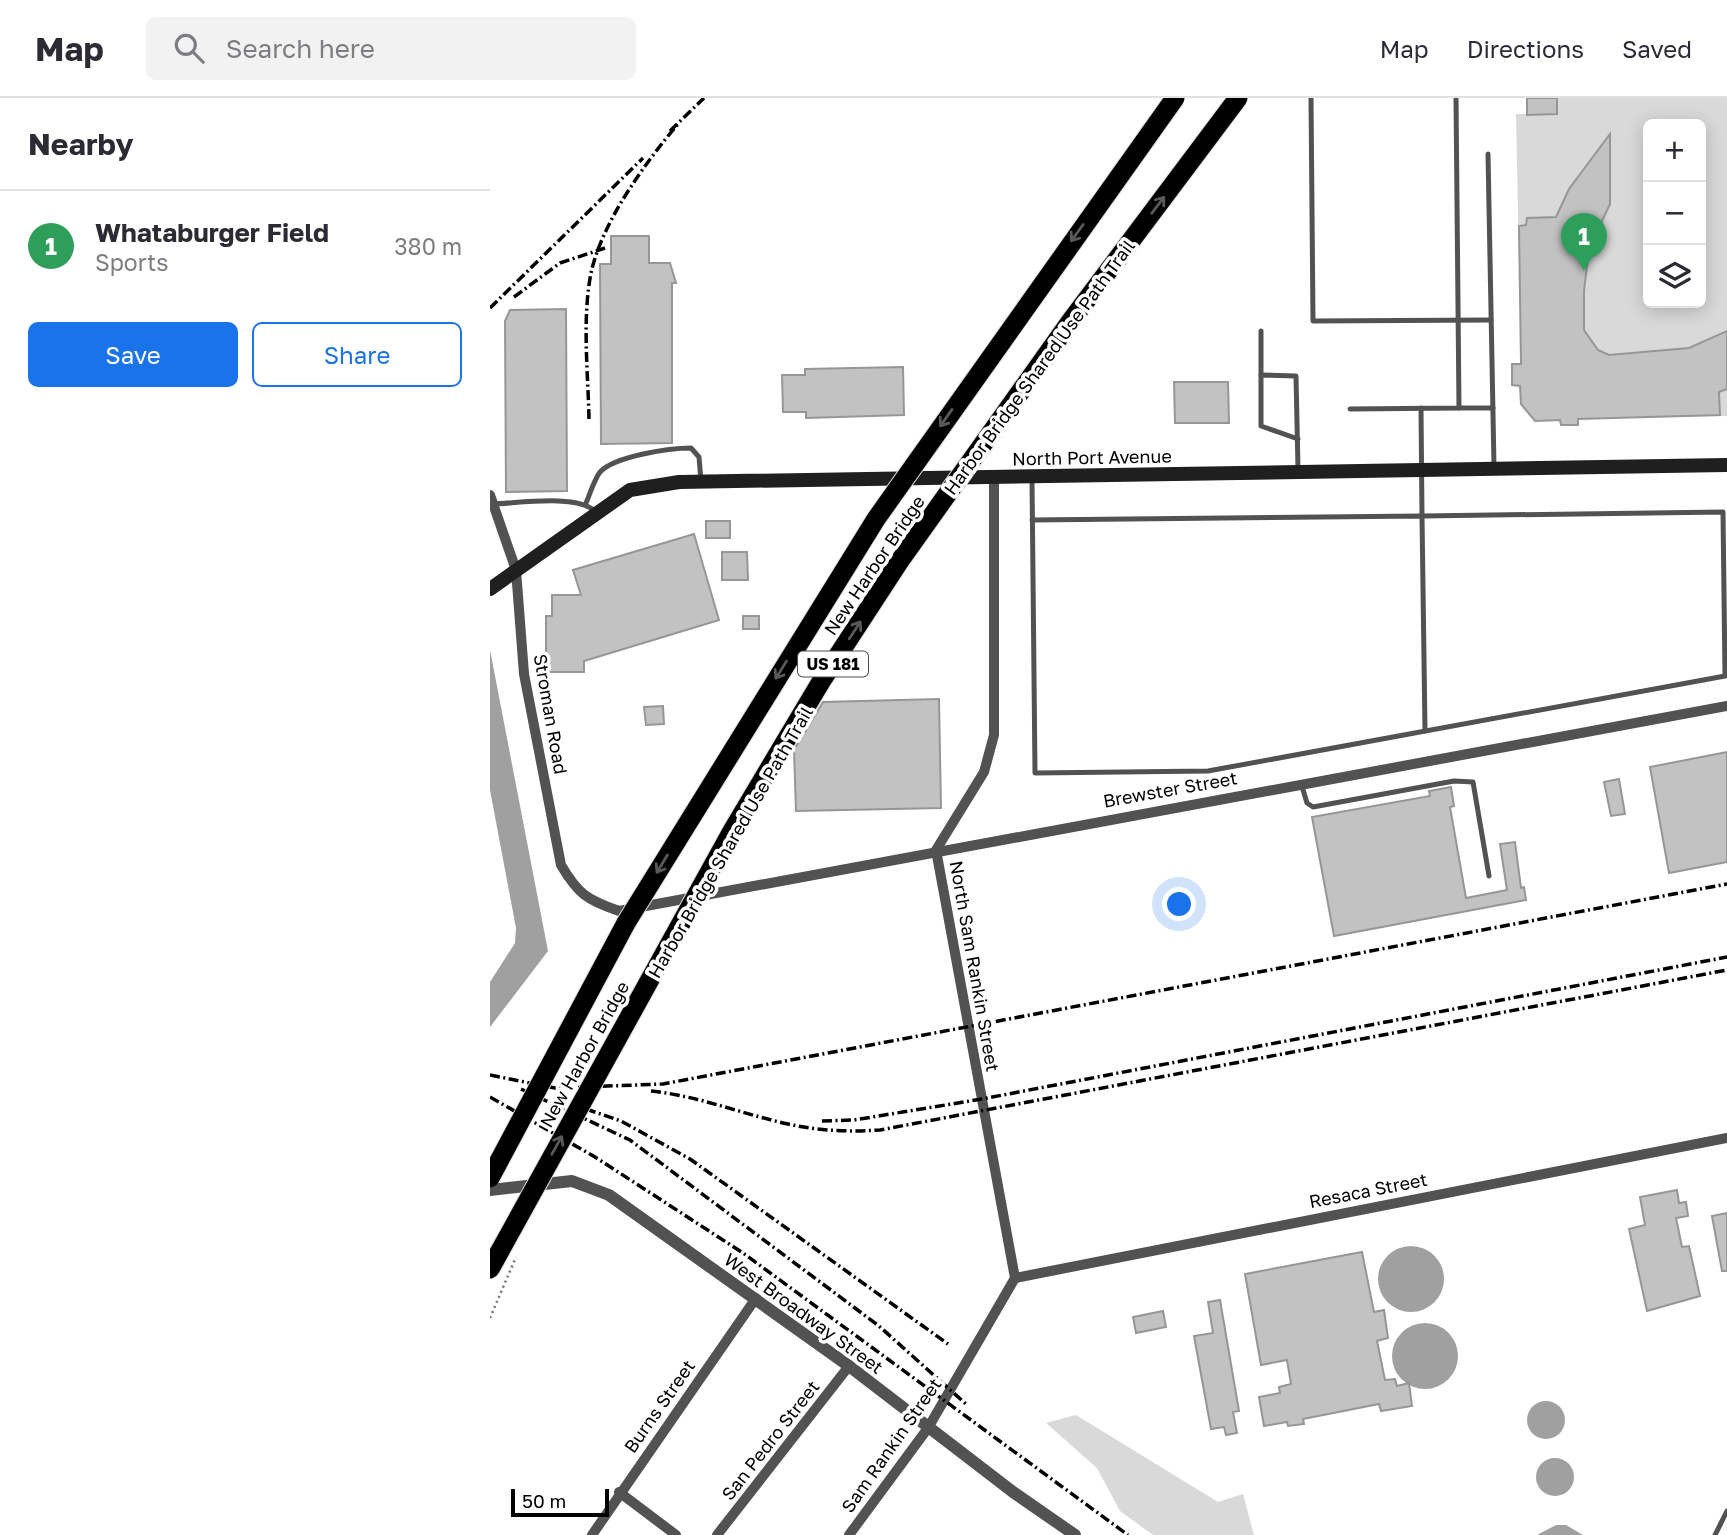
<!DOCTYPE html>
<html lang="en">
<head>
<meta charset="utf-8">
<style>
  body { margin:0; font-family:"Golos Text",sans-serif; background:#f2f2f3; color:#2b2b33 }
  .controls { position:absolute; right:21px; top:21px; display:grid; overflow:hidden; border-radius:10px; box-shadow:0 4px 18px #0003 }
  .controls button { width:63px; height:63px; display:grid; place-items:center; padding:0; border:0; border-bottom:2px solid #e1e1e2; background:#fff; color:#2b2b33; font:35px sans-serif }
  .scale { position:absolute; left:21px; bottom:18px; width:98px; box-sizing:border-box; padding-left:7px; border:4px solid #000; border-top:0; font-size:19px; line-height:24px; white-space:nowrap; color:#000; -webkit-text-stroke:5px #fff; paint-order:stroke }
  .you { position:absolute; left:690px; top:807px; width:24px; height:24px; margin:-18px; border:5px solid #fff; border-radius:50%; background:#1a73e8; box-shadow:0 0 0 10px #1a73e833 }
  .badge { display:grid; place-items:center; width:46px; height:46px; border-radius:50%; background:#1a73e8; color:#fff; font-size:23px; font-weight:700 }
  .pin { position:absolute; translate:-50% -58px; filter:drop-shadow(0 2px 4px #0008) }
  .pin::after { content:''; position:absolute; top:37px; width:24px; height:21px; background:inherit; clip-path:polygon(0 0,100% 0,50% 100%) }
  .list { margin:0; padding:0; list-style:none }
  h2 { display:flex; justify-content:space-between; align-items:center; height:91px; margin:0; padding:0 28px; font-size:30px }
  h2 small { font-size:23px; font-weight:400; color:#7c7c81 }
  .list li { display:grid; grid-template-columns:46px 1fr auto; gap:21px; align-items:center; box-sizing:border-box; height:112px; padding:0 28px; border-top:2px solid #e1e1e2 }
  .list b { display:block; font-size:26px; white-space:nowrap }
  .list p { margin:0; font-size:23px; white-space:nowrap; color:#7c7c81 }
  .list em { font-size:23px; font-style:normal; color:#7c7c81 }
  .actions { display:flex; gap:14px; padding:21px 28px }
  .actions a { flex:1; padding:16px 0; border:2px solid #1a73e8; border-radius:10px; text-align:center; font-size:24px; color:#1a73e8 }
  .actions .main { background:#1a73e8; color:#fff }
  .icon { flex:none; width:38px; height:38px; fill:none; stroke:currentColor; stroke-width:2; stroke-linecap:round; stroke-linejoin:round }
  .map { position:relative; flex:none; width:1237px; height:1437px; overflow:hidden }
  header { display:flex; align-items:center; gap:42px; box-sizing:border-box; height:98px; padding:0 35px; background:#fff; border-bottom:2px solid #e1e1e2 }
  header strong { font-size:33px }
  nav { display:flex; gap:38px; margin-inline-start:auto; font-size:24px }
  .search { width:490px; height:63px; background:#f2f2f3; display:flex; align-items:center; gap:18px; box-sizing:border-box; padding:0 24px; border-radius:10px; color:#7c7c81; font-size:26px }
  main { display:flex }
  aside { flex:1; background:#fff }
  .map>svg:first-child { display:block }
  .green { fill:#d9d9d9; fill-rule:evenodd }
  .water { fill:#a0a0a0 }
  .building { fill:#c2c2c2; stroke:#969696; stroke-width:2 }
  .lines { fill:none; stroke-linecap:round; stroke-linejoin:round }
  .service { stroke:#525252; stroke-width:5 }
  .minor { stroke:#525252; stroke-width:10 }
  .tertiary { stroke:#525252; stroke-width:12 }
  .secondary { stroke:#1f1f1f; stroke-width:14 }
  .rail { stroke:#000; stroke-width:3.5; stroke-dasharray:10 3.5 2 3.5; stroke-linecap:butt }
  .motorway-bridge-casing { stroke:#dbdbdb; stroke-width:21; stroke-linecap:butt }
  .path-bridge { stroke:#747474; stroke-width:2.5; stroke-dasharray:2 3.5; stroke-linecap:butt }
  .motorway-bridge { stroke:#000; stroke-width:19 }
  .oneway { stroke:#595959 }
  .labels { text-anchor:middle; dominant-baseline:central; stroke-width:7; stroke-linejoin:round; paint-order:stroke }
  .shield { fill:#fff; stroke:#4c4c4c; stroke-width:2 }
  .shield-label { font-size:16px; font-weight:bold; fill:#000 }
  .street-label { font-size:18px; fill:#000; stroke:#fff }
</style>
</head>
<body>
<header>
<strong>Map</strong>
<div class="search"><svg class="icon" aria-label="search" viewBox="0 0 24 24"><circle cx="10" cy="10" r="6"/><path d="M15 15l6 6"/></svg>Search here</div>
<nav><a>Map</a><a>Directions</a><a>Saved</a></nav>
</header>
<main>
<aside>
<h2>Nearby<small></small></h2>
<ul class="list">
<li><span class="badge" style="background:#2e9e5b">1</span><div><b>Whataburger Field</b><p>Sports</p></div><em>380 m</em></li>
</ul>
<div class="actions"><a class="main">Save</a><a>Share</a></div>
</aside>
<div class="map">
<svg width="1237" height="1437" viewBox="0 0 1237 1437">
  <rect width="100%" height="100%" fill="#fff"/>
  <g class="green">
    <path d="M1037,0H1237V318L1088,321V327H1071L1070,322L1045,323L1031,306L1030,288L1022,266L1031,265L1026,16H1037ZM1158,26H1211V205H1158Z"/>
    <path d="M586,1317L728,1404L753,1396L764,1437H663L630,1413L607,1370L556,1325Z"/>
  </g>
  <g class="water">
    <path d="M0,552L58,853L0,929V884L25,845L26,830L0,692Z"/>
    <circle cx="921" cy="1181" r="33"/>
    <circle cx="935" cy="1258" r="33"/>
    <circle cx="1056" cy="1322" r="19"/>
    <circle cx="1065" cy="1379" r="19"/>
    <path d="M1066,1427H1076L1093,1437H1047Z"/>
  </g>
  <g class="building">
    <path d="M1037,0H1067V16L1037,17Z"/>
    <path d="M1120,36V106L1099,151L1094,193V232L1108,252L1119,257L1199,250L1237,233V291L1229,294L1230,317L1088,321V327H1071L1070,322L1045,323L1031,306L1030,288L1022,287V266H1031L1029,128L1036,127L1037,120L1066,119L1079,91Z"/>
    <path d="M121,138H159V165H180L186,185H182V345L111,346L110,166H121Z"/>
    <path d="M76,211L77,393L16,394L15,223L20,212Z"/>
    <path d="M413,269L414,317L316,320V314H293L292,277H315V271Z"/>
    <path d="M684,284H738L739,325H685Z"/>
    <rect x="216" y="423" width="24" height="17"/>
    <path d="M204,436L229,522L94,563V574H56V518H62V497H91L83,472Z"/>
    <path d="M232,454H257L258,482H232Z"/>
    <rect x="253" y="518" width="16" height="13"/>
    <path d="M449,601L451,710L306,713L304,652L333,604Z"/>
    <path d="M173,608L174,626L156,627L154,609Z"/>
    <path d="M1237,654V764L1179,775L1160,669Z"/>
    <path d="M1129,681L1135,716L1121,718L1114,684Z"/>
    <path d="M961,689L964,708L960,709L976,800L1017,792L1010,746L1025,744L1031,790L1034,789L1036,802L844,838L822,719L940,698L939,693Z"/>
    <path d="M1187,1092L1189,1105L1196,1104L1198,1118L1186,1120L1192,1149L1199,1148L1210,1198L1157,1213L1139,1131L1155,1127L1150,1099Z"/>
    <path d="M1237,1115V1173H1232L1222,1118Z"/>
    <path d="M872,1154L884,1214L894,1212L898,1240L887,1243L895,1282L905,1281L907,1288L919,1285L922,1308L891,1313L889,1306L813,1321L814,1326L798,1328L797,1324L774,1328L769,1299L790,1295L789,1289L801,1286L797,1262L771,1267L755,1176Z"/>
    <path d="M730,1202L749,1313L743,1314L747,1335L736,1337L734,1329L721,1331L704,1238L723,1235L718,1204Z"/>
    <path d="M673,1213L676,1229L646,1235L643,1219Z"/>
  </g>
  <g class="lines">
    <g class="service">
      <path d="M821,0L823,223L1001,222"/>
      <path d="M998,56L1004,368"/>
      <path d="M771,233V277"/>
      <path d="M969,310H1003"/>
      <path d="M860,311L969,310L966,0"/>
      <path d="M808,341L771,328V277L806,278L808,371"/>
      <path d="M542,381L545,675L718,673L1235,578L1233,414L932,418L931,310"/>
      <path d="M96,405C100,396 104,382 110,374C125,358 180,350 201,350L209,359L211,383"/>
      <path d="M3,406C30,405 86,396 105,413"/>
      <path d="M542,422L932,418L935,633"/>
      <path d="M811,685L817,705L823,709L964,683L983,684L999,778"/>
      <path d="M1225,1437L1237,1413"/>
    </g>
    <g class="minor">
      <path d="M0,397L26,472L34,576L71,767C88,796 97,802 129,813L1237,608"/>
      <path d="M525,1180L1237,1040"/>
      <path d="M129,1394L186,1437"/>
      <path d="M102,1437L266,1200"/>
      <path d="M227,1437L359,1268"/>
      <path d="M359,1437L438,1330L525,1180L446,752L494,674L504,637V380"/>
    </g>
    <path class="tertiary" d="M0,1092L82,1083L119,1097L359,1268L523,1394L585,1437"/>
    <path class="secondary" d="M0,491L140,392L189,384L1237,367"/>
    <g class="rail">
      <path d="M180,33L214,0"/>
      <path d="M24,199L70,165L115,150"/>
      <path d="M0,210L153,60"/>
      <path d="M99,321C98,273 92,221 101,175C112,124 155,65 188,26"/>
      <path d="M0,977L65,990L173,986L1237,786"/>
      <path d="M31,991L140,1042L389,1228L477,1307"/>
      <path d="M161,993C209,998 252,1016 298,1026C329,1033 359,1034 390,1032L1237,872"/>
      <path d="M0,999L105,1059L253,1155L638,1437"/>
      <path d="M96,1011L131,1023L200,1061L458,1246"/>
      <path d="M332,1023L364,1022L492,1001L1237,859"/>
    </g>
    <defs>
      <g id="motorway-bridge">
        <path d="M0,1080L136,825L386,421L685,0"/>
        <path d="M0,1171L242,733L332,582L409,464L580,224L748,0"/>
      </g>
    </defs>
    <use href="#motorway-bridge" class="motorway-bridge-casing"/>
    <path class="path-bridge" d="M0,1220L26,1159"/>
    <use href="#motorway-bridge" class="motorway-bridge"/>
  </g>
  <defs><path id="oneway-shaft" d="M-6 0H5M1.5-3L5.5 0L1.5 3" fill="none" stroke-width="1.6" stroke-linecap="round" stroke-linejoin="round" transform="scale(1.75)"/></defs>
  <g class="oneway">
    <use href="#oneway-shaft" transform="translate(668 107) rotate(-53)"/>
    <use href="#oneway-shaft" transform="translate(587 135) rotate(126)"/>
    <use href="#oneway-shaft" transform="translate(456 320) rotate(125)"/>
    <use href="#oneway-shaft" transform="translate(365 532) rotate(-57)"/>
    <use href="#oneway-shaft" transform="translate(291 572) rotate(122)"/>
    <use href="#oneway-shaft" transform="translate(172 766) rotate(121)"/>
    <use href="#oneway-shaft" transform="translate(67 1047) rotate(-61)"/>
  </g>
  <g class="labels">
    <rect class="shield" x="308" y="553.5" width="70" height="25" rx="5"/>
    <g class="shield-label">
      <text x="343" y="566">US 181</text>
    </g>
    <g class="street-label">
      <text transform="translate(549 269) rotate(-54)">Harbor Bridge Shared Use Path Trail</text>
      <text transform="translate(602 359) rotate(-1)">North Port Avenue</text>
      <text transform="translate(384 467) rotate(-56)">New Harbor Bridge</text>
      <text transform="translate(61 616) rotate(80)">Stroman Road</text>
      <text transform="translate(680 691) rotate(-10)">Brewster Street</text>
      <text transform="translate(240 744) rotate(-60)">Harbor Bridge Shared Use Path Trail</text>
      <text transform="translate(485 868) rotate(80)">North Sam Rankin Street</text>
      <text transform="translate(94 956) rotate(-61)">New Harbor Bridge</text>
      <text transform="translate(878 1092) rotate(-11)">Resaca Street</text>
      <text transform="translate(314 1215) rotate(36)">West Broadway Street</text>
      <text transform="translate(169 1308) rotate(-55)">Burns Street</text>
      <text transform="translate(280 1342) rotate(-52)">San Pedro Street</text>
      <text transform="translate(401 1347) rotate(-55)">Sam Rankin Street</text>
    </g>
  </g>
</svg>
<div class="controls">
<button>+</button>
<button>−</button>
<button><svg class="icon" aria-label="layers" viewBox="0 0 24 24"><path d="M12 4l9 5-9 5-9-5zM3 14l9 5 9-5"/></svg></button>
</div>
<div class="scale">50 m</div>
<div class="you"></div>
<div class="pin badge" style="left:1094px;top:173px;background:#2e9e5b">1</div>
</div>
</main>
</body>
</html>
